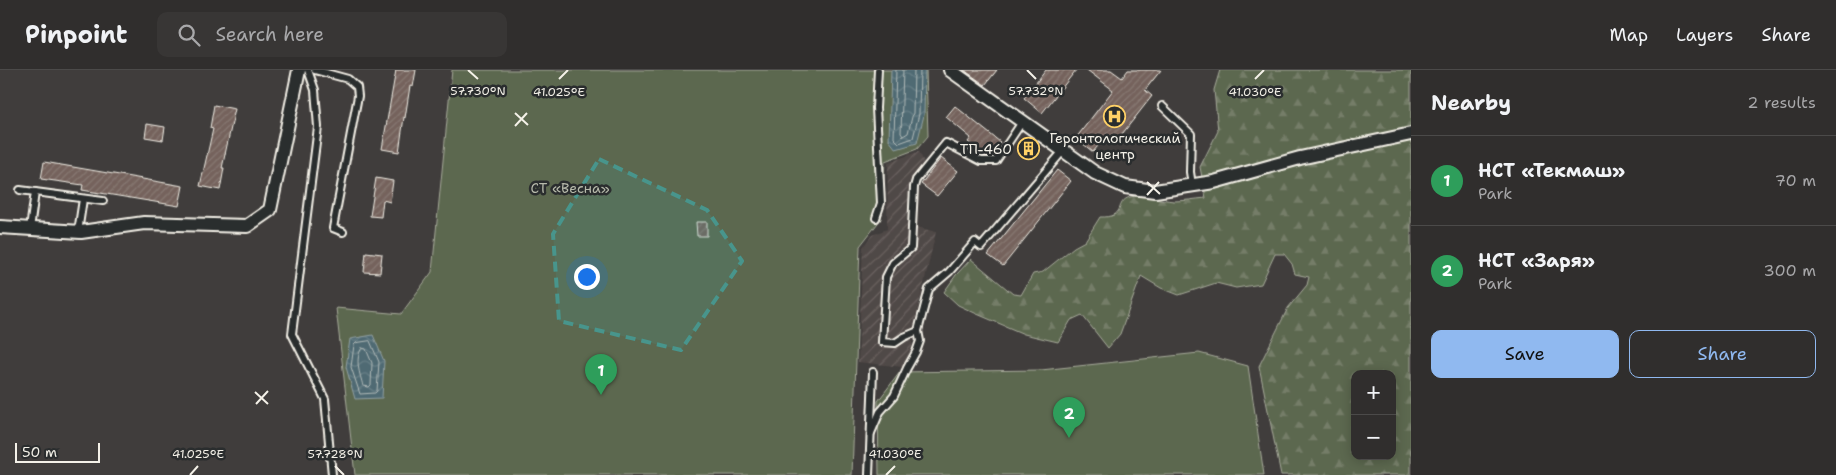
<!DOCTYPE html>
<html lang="en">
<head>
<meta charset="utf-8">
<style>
  body { margin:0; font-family:"Shantell Sans",sans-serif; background:#383635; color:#f1f3f6 }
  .controls { position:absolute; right:15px; bottom:15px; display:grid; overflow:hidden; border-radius:10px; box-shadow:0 2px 12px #0003 }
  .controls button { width:45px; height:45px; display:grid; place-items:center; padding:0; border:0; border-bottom:1px solid #4b4a49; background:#302e2d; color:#f1f3f6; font:25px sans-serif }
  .scale { position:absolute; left:15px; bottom:12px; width:85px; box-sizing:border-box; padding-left:5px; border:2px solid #f4f1e8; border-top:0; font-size:14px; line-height:18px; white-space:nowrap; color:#f4f1e8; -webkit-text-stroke:4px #2a2d2e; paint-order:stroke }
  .you { position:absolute; left:586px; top:206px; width:18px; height:18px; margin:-12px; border:4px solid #fff; border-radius:50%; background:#1a73e8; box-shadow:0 0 0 8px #1a73e833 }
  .badge { display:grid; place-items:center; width:32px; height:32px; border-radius:50%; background:#90b9f0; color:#fff; font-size:16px; font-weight:700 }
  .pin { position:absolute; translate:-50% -41px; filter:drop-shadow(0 1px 2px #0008) }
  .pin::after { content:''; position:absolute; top:26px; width:18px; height:15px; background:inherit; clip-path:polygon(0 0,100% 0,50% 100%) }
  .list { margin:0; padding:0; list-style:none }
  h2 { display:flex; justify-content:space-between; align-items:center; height:65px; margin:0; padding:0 20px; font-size:21px }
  h2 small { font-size:16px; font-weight:400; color:#a8a8aa }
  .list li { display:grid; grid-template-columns:32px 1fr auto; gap:15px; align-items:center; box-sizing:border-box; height:90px; padding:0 20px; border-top:1px solid #4b4a49 }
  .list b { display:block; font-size:19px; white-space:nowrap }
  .list p { margin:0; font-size:16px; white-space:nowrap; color:#a8a8aa }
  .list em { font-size:16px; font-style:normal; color:#a8a8aa }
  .actions { display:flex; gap:10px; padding:15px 20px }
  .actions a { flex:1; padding:11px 0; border:1px solid #90b9f0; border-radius:10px; text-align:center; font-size:18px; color:#90b9f0 }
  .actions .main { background:#90b9f0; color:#111 }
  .icon { flex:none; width:28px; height:28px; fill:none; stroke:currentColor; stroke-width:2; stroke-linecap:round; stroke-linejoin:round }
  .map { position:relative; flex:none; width:1411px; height:405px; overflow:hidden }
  header { display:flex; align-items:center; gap:30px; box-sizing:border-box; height:70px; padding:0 25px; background:#302e2d; border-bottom:1px solid #4b4a49 }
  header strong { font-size:24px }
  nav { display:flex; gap:28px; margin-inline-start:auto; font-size:18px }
  .search { width:350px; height:45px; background:#383635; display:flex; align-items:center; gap:12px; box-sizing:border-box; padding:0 18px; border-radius:10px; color:#a8a8aa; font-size:19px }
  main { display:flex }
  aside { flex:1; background:#302e2d }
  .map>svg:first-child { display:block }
  .industrial { fill:url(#industrial-furrows) }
  .green { fill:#5c674f; stroke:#a8ac9c }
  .forest { fill:url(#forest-firs); stroke:#a8ac9c; fill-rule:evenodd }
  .water { fill:url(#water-waves); stroke:#91a0a2 }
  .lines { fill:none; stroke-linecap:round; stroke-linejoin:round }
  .shore { stroke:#b2bbb9; stroke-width:1 }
  .building { fill:url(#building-hatch); stroke:#f4f1e8 }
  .service-casing { stroke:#f4f1e8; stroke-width:10 }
  .minor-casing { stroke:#f4f1e8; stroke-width:16 }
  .service { stroke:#2a2d2e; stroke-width:6 }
  .minor { stroke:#2a2d2e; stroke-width:12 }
  .marked { fill:#48958c; fill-opacity:0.2; stroke:#48958c; stroke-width:4; stroke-dasharray:10 6; stroke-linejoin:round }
  .ticks { fill:none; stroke:#f4f1e8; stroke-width:2 }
  .labels { text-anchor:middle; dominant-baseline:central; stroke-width:5; stroke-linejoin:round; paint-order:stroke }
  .poi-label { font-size:14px; fill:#f4f1e8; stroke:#2a2d2e }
  .park-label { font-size:14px; fill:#b7baab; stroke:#2a2d2e }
  .ticks-label { font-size:12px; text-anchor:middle; fill:#f4f1e8; stroke:#2a2d2e; stroke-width:5; stroke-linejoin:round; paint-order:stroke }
</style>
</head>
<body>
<header>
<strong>Pinpoint</strong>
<div class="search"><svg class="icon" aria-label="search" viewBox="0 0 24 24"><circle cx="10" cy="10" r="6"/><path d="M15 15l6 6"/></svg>Search here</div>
<nav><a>Map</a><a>Layers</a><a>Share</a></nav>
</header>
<main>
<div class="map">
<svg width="1411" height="405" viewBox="0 0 1411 405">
  <defs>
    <pattern id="industrial-furrows" width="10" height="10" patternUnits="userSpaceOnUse" patternTransform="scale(1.25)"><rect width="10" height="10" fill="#504846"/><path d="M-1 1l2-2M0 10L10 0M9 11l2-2" fill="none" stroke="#6a6361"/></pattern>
    <pattern id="forest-firs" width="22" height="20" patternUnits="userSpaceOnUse" patternTransform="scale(1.25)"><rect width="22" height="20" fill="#5c674f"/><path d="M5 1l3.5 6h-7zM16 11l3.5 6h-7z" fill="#747d68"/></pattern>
    <pattern id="water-waves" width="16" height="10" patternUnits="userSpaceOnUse" patternTransform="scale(1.25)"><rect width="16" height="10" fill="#4f6a73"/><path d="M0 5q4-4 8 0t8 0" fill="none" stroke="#698087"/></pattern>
    <pattern id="building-hatch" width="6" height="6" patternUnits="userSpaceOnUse" patternTransform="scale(1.25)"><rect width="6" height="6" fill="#74625c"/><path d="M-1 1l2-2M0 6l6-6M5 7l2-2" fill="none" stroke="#887973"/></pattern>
  </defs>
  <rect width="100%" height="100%" fill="#403d3c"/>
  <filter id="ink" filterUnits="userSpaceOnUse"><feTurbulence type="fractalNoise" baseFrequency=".02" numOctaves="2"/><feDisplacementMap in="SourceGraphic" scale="10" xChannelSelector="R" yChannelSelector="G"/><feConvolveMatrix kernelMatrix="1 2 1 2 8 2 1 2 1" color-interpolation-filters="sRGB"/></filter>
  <g filter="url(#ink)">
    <path class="industrial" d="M919,81L925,95L918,101L917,157L936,162L913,260L911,288L903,297L858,292L863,177L872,165L887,159L888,93Z"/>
    <g class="green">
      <path d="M452,0H926L928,66L917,79L885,91L881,149L860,176L852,405H355L336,238L401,244L432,202Z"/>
      <path d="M1199,283L1248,296L1264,405H879L878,331L900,302L1041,300Z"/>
    </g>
    <path class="forest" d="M1220,0H1411V405H1281L1259,296L1288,238L1307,215L1309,207L1295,204L1292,194L1284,184H1275L1261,214L1236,218L1216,213L1179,225L1161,218L1141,206L1120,264L1108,278L1082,245L1071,250L1058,272L1024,264L977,244L958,235L944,222L956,205L971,189L1013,224L1021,225L1033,204L1043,202L1074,177L1085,171L1100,147C1127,148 1114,132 1130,127C1141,124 1161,130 1174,131C1184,131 1195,129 1206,128L1200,97L1218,61L1214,20ZM1355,304H1392V386H1355Z"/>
    <g class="water">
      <path d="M891,0H925L924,45L917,73L896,79L889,70Z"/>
      <path d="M373,265L384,291L382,328L355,329L346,297L350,269Z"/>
    </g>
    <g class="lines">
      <g class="shore">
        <path d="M896,0L894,68L899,73L913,68L919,44L920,0"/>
        <path d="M903,0L901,63L903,66L908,63L913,43L914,0"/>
        <path d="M370,271L379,292L377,321L375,323L360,324L351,297L354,275L356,273Z"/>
        <path d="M362,278L366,279L372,293L371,315L369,317L363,316C360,304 354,289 362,278Z"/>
      </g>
    </g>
    <g class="building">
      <path d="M396,0H416L413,17L410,16L405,48L404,47L399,82L382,79Z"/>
      <path d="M964,0H997L985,15Z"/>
      <path d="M1046,0H1076L1042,43L1024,28Z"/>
      <path d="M1087,0H1111L1122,8L1128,0H1161L1145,20L1152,26L1115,73L1106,66L1093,82L1076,68L1113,20Z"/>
      <path d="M214,35L235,39L222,98H224L220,120L200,116L213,59L210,58Z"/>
      <path d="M955,36L1000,72L989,86H985L968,72L971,68L946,47Z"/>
      <path d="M147,54L165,57L163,70L145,67Z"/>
      <path d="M1025,71L1037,80L1031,88L1020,79Z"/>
      <path d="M941,88L958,101L937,126L921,114Z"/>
      <path d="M44,92L183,116L179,136L82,120L83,115L41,109Z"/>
      <path d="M1057,100L1071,111L1003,196L988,185Z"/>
      <path d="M376,108L393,111L390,132L383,130L381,147L370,146Z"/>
      <path d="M696,152H707V166H697Z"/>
      <path d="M366,182L382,184L380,203L364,202Z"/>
    </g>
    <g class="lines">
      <defs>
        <g id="service">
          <path d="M308,0L315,20L318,57L292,264L325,329L332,405"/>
          <path d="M315,0L348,9L357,17L358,26L333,158L343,162"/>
          <path d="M1162,36L1191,64L1190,102L1192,115"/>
          <path d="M20,120L103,131"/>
          <path d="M876,148L881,133L876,38L878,0"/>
          <path d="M30,159L35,122"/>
          <path d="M78,162L83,129"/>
          <path d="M918,261L929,219L949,202L975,172L981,177L1063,81"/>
          <path d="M871,363L880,342L894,326L907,298L916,282L920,271L918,261L904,267L895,273L882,272L886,207L893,193L911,178L914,117L916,110L946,73L981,91H996L1022,52"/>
          <path d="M869,405L873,302"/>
        </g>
        <g id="minor">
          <path d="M950,0L1095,103L1125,117L1155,121L1214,112L1300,88L1411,64"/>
          <path d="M0,157L81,162L144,153L247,156L270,140L299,0"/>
        </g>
      </defs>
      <use href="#service" class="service-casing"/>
      <use href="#minor" class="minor-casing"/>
      <use href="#service" class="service"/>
      <use href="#minor" class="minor"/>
    </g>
  </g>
  <path class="marked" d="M599,89L707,140L742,191L681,280L559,251L553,164Z"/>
  <path class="ticks" d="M468,0L478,9M1027,0L1036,9M559,9L568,0M1255,9L1264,0M515,43L528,55M515,56L527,43M1147,112L1160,124M1147,125L1159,112M255,322L268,334M256,334L268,321M335,396L344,405M190,405L198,396M886,405L895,396"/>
  <defs>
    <symbol id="hospital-ring" viewBox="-11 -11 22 22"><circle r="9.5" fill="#2a2d2e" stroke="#ffd166" stroke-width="1.5"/><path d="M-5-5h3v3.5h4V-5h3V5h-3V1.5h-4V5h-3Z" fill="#ffd166"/></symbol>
    <symbol id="building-ring" viewBox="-11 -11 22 22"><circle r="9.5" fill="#2a2d2e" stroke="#ffd166" stroke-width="1.5"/><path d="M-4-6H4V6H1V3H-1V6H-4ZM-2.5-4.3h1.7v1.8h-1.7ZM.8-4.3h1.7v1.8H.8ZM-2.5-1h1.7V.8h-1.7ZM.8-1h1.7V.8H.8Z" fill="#ffd166"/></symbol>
  </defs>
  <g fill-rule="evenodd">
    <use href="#hospital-ring" x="1102" y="34" width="25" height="25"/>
    <use href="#building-ring" x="1016" y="66" width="25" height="25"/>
  </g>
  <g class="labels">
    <g class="poi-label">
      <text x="1115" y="68">Геронтологический<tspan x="1115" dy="16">центр</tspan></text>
      <text x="1012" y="79" text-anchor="end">ТП-460</text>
    </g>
    <g class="park-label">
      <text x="570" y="118">СТ «Весна»</text>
    </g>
  </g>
  <g class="ticks-label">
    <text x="478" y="25">57.730°N</text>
    <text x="1036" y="25">57.732°N</text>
    <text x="1255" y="26">41.030°E</text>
    <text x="559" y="26">41.025°E</text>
    <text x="198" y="388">41.025°E</text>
    <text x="895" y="388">41.030°E</text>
    <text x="335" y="388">57.728°N</text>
  </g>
</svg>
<div class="controls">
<button>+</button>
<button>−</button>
</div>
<div class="scale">50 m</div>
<div class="you"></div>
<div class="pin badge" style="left:601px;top:325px;background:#2e9e5b">1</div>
<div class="pin badge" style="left:1069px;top:368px;background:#2e9e5b">2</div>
</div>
<aside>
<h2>Nearby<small>2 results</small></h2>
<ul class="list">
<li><span class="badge" style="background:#2e9e5b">1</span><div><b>НСТ «Текмаш»</b><p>Park</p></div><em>70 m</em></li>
<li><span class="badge" style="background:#2e9e5b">2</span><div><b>НСТ «Заря»</b><p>Park</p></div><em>300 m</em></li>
</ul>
<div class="actions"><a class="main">Save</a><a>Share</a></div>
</aside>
</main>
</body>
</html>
